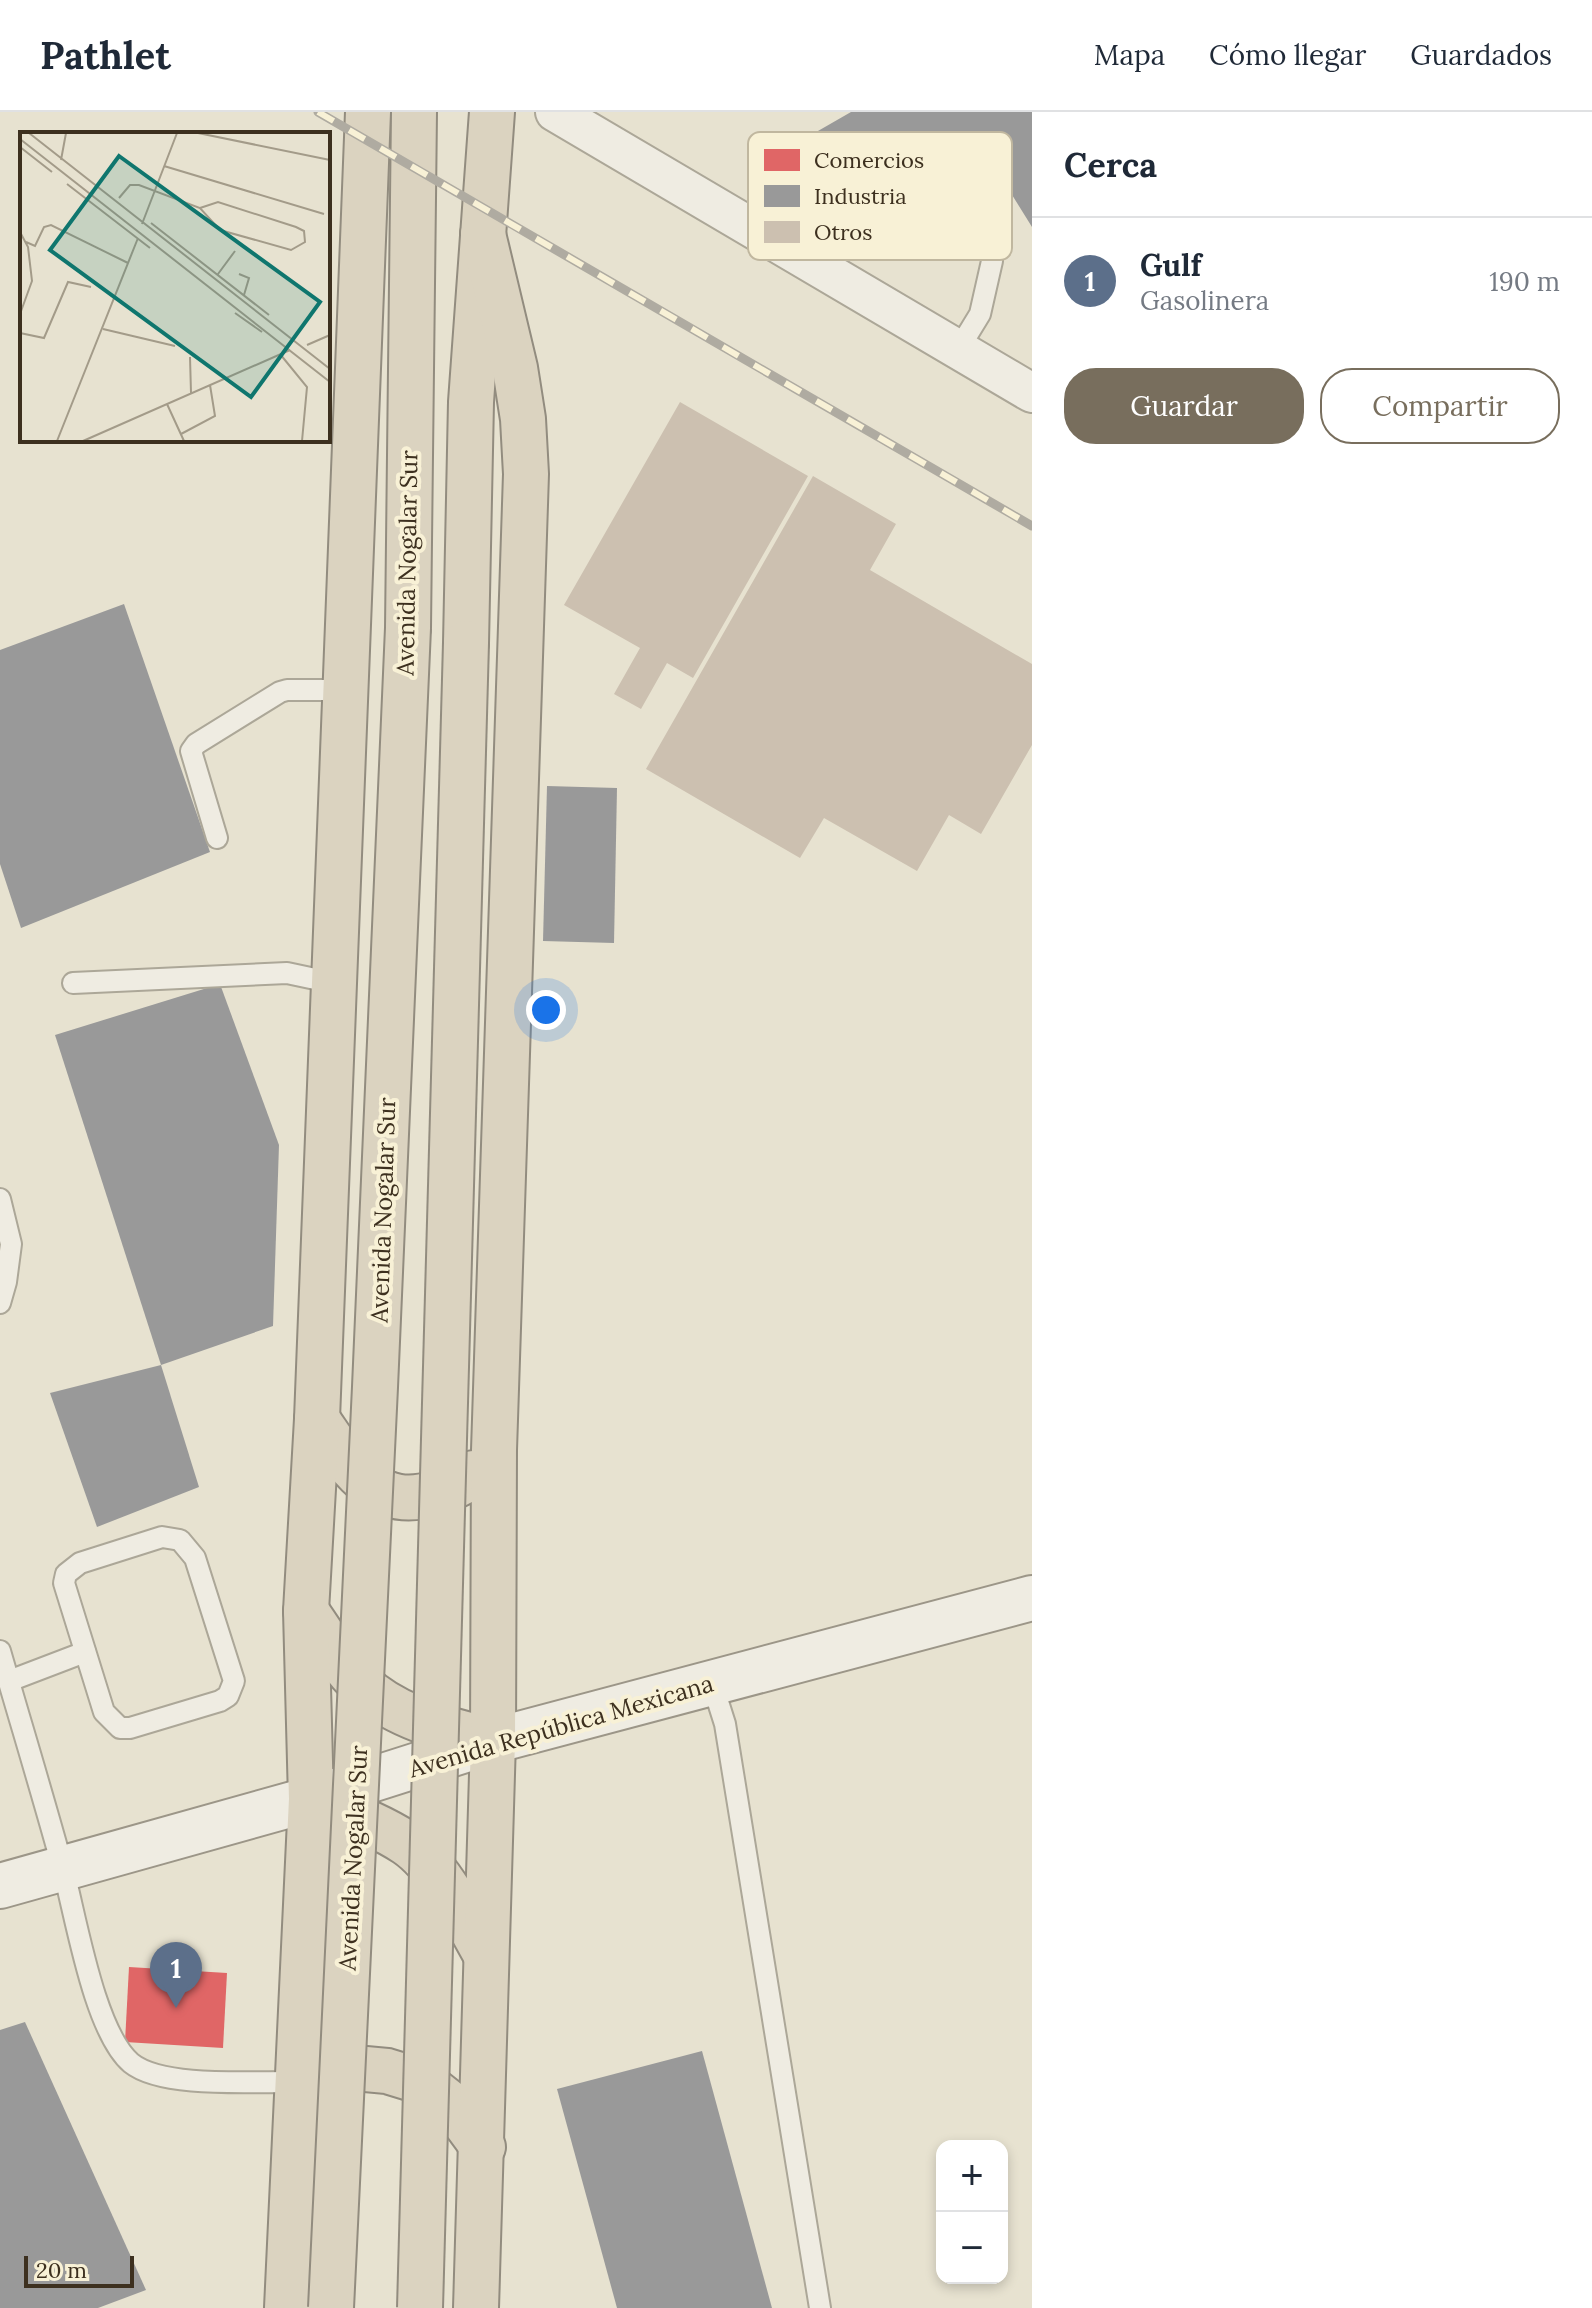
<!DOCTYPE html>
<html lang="es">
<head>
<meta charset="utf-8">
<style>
  body { margin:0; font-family:Lora,serif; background:#f2f2f3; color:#1f2937 }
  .controls { position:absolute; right:24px; bottom:24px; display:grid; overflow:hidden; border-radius:16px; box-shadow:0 4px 12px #0003 }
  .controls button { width:72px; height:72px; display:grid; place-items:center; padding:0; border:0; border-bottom:2px solid #e0e1e3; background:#fff; color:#1f2937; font:40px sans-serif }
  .scale { position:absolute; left:24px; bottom:20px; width:110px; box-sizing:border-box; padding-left:8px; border:4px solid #3d301f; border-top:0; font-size:22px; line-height:28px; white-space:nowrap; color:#3d301f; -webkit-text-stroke:6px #f8f1d6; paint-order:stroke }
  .you { position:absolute; left:546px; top:898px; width:28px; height:28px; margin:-20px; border:6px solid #fff; border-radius:50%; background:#1a73e8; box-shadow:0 0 0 12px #1a73e833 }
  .badge { display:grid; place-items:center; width:52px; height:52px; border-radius:50%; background:#786e5d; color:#fff; font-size:26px; font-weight:700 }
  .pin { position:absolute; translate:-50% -66px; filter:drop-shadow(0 2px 4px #0008) }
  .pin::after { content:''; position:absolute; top:42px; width:28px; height:24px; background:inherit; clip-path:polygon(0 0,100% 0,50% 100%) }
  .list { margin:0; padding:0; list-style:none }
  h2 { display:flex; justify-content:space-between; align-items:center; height:104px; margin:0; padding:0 32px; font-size:34px }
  h2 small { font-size:26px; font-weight:400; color:#747a83 }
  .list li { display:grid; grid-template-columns:52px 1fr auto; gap:24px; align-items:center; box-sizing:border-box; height:128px; padding:0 32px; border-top:2px solid #e0e1e3 }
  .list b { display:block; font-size:30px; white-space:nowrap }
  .list p { margin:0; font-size:26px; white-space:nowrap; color:#747a83 }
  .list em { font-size:26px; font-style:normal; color:#747a83 }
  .actions { display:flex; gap:16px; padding:24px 32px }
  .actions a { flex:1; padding:18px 0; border:2px solid #786e5d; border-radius:32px; text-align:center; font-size:28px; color:#786e5d }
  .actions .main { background:#786e5d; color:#fff }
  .map { position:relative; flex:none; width:1032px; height:2196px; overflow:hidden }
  header { display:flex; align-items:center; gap:48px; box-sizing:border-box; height:112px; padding:0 40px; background:#fff; border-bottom:2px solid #e0e1e3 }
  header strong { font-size:38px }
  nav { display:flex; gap:44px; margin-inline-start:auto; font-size:28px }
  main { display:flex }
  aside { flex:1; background:#fff }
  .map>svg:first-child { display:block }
  .shops { fill:#e06666 }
  .industry { fill:#999 }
  .building { fill:#ccc0b0 }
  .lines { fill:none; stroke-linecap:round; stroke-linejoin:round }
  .lane-casing { stroke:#aca798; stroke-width:24 }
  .street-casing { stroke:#aca798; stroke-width:42 }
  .secondary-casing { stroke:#9c9688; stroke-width:48 }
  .highway-casing { stroke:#928c7f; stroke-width:48 }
  .lane { stroke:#efece2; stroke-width:20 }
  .street { stroke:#efece2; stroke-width:38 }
  .secondary { stroke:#efece2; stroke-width:44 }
  .highway { stroke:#dbd3c0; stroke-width:44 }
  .rail-casing { stroke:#afaba1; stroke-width:9 }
  .rail { stroke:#f8f1d6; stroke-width:6; stroke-dasharray:18; stroke-linecap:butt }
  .highway-bridge-casing { stroke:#928c7f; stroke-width:48; stroke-linecap:butt }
  .highway-bridge { stroke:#dbd3c0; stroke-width:44 }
  .labels { text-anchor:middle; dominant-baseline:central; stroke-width:8; stroke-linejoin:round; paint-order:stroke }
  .street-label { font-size:24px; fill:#3d301f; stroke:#f8f1d6 }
  .inset-road { fill:none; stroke:#a39b89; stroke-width:2 }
  .view { fill:#0f766e; fill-opacity:0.15; stroke:#0f766e; stroke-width:4 }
  .inset-edge { fill:none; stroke:#3d301f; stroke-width:4 }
  .key { fill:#f8f1d6; stroke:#c0b79f; stroke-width:2 }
  .key-label { font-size:22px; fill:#3d301f }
</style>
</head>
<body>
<header>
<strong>Pathlet</strong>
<nav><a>Mapa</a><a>Cómo llegar</a><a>Guardados</a></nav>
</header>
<main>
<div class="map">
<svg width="1032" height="2196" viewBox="0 0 1032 2196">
  <rect width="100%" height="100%" fill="#e7e2d0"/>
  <path class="shops" d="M129,1855L227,1861L223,1936L125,1930Z"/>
  <g class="industry">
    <path d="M851,0H1032V115L975,23L849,98L771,46Z"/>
    <path d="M124,492L210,740L21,816L0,752V538Z"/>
    <path d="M547,674L617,676L614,831L543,829Z"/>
    <path d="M220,872L279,1033L273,1214L161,1253L55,923Z"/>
    <path d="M161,1253L199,1375L97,1415L50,1281Z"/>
    <path d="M25,1910L146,2178L98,2196H0V1918Z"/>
    <path d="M702,1939L772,2196H617L557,1977Z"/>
  </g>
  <g class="building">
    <path d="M680,290L808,364L693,566L667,551L641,597L614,582L640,536L564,493Z"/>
    <path d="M813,364L896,412L870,458L1032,552V633L981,722L949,703L917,759L824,706L800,746L646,657Z"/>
  </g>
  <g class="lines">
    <defs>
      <g id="lane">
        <path d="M958,238L980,202L992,149L971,73"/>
        <path d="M217,726L191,639L196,632L280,580L287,578H346"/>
        <path d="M73,871L287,861L334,871"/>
        <path d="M0,1087L11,1132L6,1170L0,1191"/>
        <path d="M162,1425L180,1428L195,1446L234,1569L228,1584L220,1589L130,1616H120L104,1600L64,1471L66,1462L80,1451Z"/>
        <path d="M0,1539C21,1612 43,1684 63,1757C76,1805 94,1919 131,1951C163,1977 257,1969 299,1970"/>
        <path d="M9,1569L85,1540"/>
        <path d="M712,1571L725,1612L820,2196"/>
      </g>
      <path id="street" d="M555,0L1032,281"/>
      <path id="secondary" d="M0,1774L311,1687L493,1629L1032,1486"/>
      <g id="highway">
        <path d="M408,516L414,0"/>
        <path d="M466,531L471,290L492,0"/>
        <path d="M317,1307C347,1350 373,1401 435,1381C448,1377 464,1372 474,1361"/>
        <path d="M306,1499C326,1527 344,1560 372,1582C406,1608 452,1619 493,1629"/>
        <path d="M321,1691C350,1703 380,1714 406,1731C440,1754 466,1808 486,1843"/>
        <path d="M306,1967L344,1955L387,1959L423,1970L452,1993L483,2035"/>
        <path d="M287,2196L311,1687L306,1499L317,1307L368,0"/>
        <path d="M476,2196L493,1629L494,1338L526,362L523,307L515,256L483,122"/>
      </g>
    </defs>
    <use href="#lane" class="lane-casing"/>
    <use href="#street" class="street-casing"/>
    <use href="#secondary" class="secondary-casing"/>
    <use href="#highway" class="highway-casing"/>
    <use href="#lane" class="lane"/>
    <use href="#street" class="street"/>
    <use href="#secondary" class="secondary"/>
    <use href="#highway" class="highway"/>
    <defs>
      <path id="rail" d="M318,0L1032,414"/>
    </defs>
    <use href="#rail" class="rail-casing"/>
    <use href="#rail" class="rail"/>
    <defs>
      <g id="highway-bridge">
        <path d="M331,2196L375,1275L408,516"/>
        <path d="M420,2196L466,531"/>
      </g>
    </defs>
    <use href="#highway-bridge" class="highway-bridge-casing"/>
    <use href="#highway-bridge" class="highway-bridge"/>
  </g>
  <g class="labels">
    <g class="street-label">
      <text transform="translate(407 451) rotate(-89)">Avenida Nogalar Sur</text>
      <text transform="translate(383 1098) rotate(-88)">Avenida Nogalar Sur</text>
      <text transform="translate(561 1614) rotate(-16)">Avenida República Mexicana</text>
      <text transform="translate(353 1746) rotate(-87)">Avenida Nogalar Sur</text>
    </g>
  </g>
  <g transform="translate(20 20)">
    <rect width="310" height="310" fill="#e7e2d0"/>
    <path class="inset-road" d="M9,1L310,237M178,1L310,28M0,7L310,250M0,15L32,40M41,28L46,1M144,34L304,82M47,52L130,116M99,66L110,53H119L180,76L200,98L271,118L285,110L284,99L276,95L198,70L180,76M131,91L249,183M122,92L157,1M0,100L8,115L12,149L0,182M6,110L15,114L24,95L31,93L108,131M198,142L215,119M219,142L229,146L224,163M215,181L242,200M83,197L155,214M0,201L24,206L48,150L71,155M287,213L310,203M260,222L287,255L282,309M170,225L171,261M147,272L164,309M161,302L195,284L190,253M37,309L118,106M63,309L270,218"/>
    <path class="view" d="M99,24L300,170L231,265L30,118Z"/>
    <rect width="310" height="310" class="inset-edge"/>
  </g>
  <rect x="748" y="20" width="264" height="128" rx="12" class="key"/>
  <rect x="764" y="37" width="36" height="22" fill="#e06666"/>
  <rect x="764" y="73" width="36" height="22" fill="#999"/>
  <rect x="764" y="109" width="36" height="22" fill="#ccc0b0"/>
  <g class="key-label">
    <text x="814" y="56">Comercios</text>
    <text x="814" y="92">Industria</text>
    <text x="814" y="128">Otros</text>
  </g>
</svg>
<div class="controls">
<button>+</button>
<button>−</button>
</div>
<div class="scale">20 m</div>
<div class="you"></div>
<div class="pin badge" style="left:176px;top:1896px;background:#5c6f8a">1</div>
</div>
<aside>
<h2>Cerca<small></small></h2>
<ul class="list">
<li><span class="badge" style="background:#5c6f8a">1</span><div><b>Gulf</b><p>Gasolinera</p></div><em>190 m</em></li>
</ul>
<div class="actions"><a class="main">Guardar</a><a>Compartir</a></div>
</aside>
</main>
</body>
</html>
